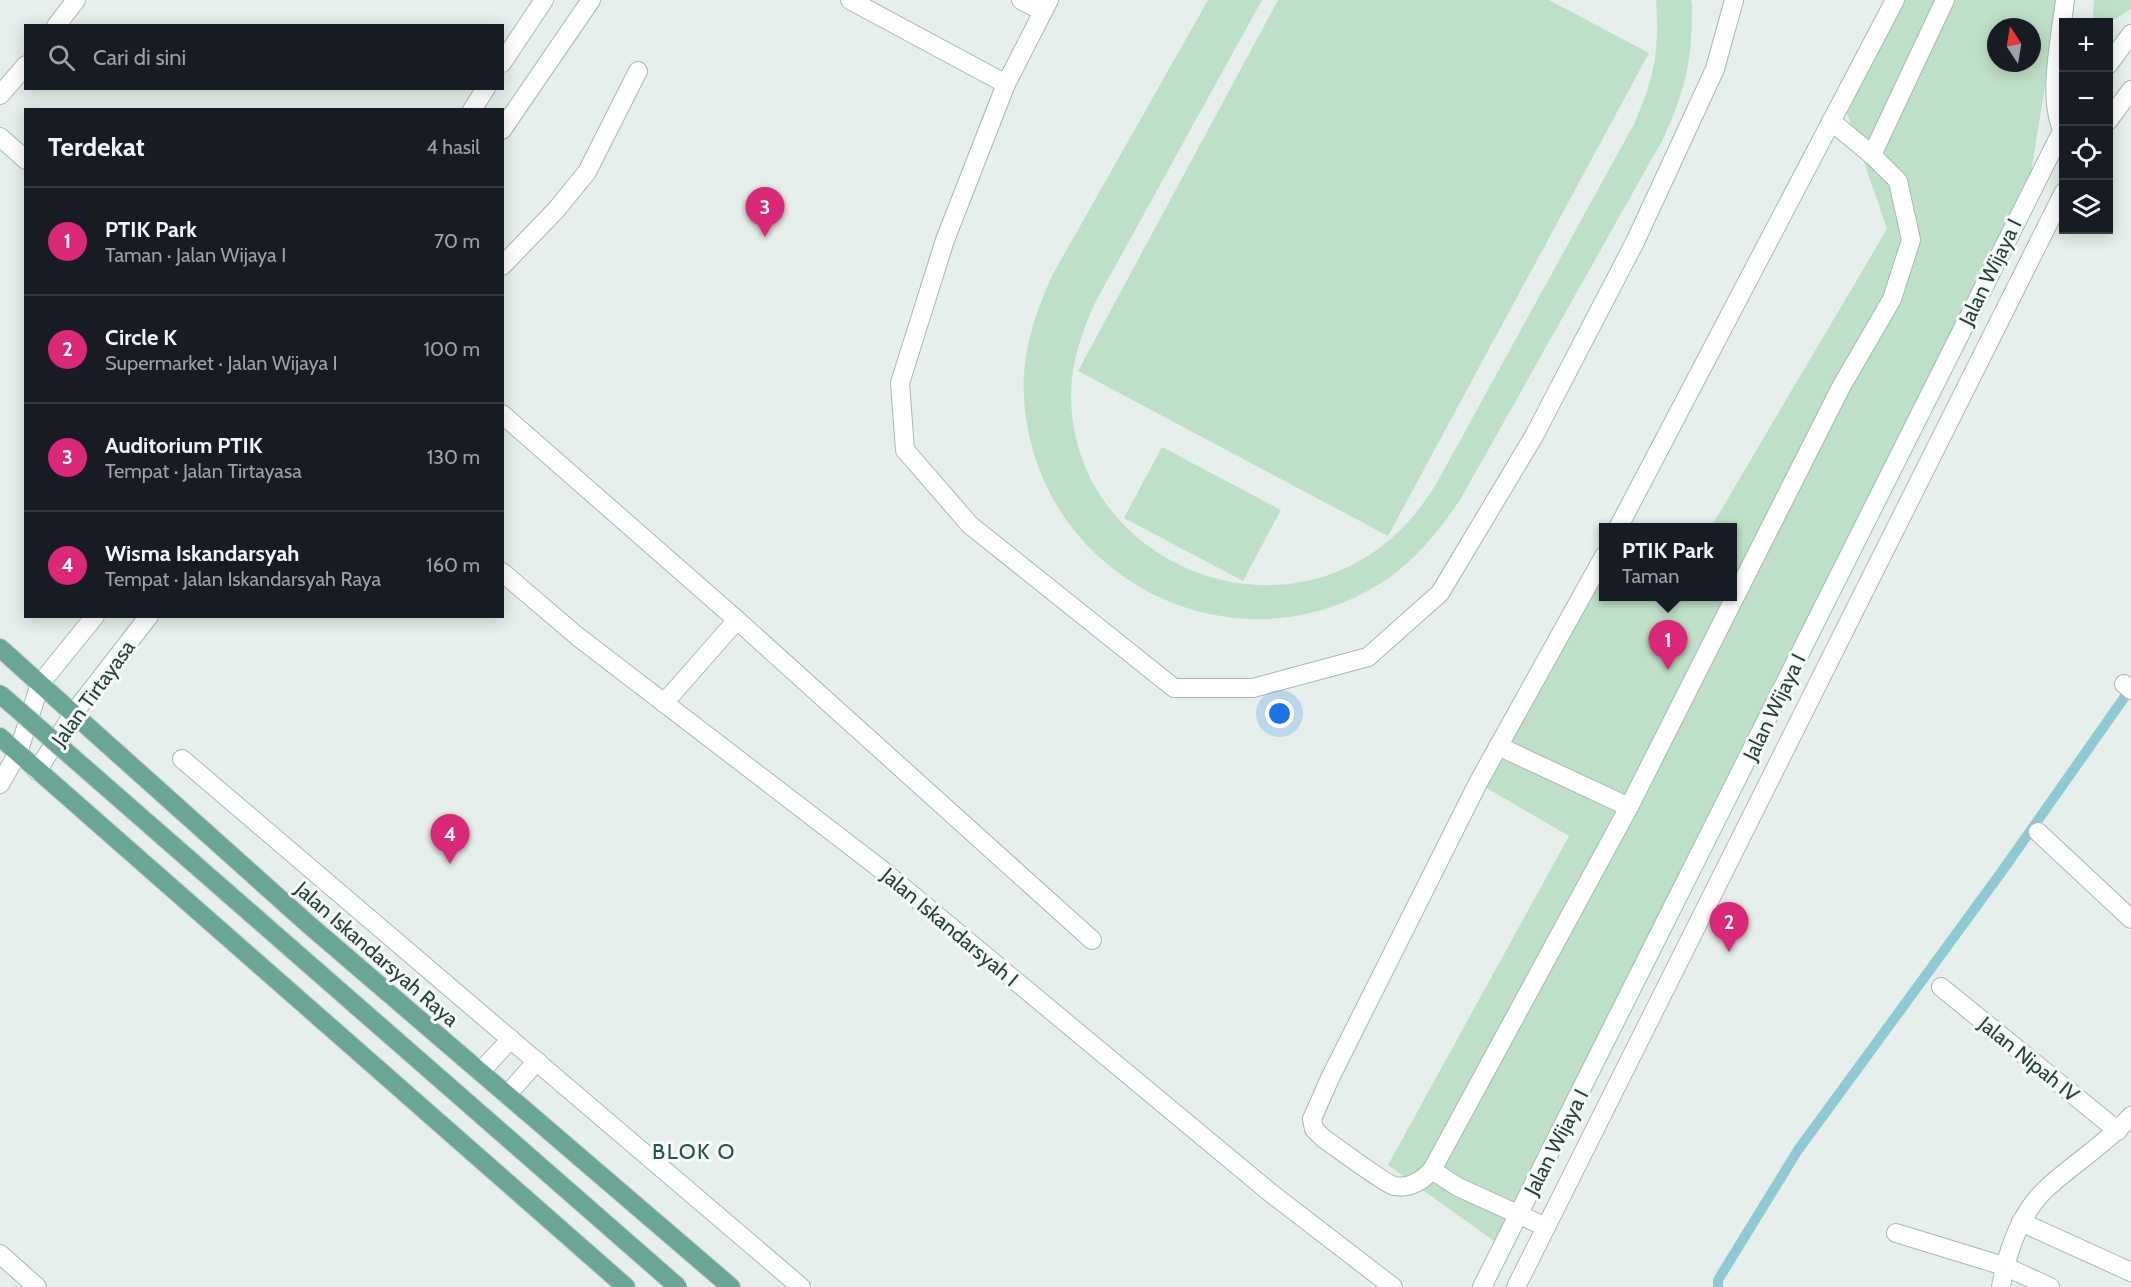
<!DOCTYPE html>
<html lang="id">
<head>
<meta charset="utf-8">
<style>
  body { margin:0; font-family:Cabin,sans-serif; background:#242831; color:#f1f3f6 }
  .controls { position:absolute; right:18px; top:18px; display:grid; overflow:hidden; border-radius:0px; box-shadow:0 3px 15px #0003 }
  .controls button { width:54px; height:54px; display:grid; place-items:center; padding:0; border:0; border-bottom:2px solid #363941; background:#171b24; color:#f1f3f6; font:30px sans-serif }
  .compass { position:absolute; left:1987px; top:18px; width:54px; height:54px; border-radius:50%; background:#171b24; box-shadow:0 3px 15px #0003; rotate:348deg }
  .you { position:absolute; left:1280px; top:714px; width:21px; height:21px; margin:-15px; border:4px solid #fff; border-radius:50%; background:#1a73e8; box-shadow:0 0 0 9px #1a73e833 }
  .badge { display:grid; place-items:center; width:39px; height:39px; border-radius:50%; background:#db2777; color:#fff; font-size:20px; font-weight:700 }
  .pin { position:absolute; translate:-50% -50px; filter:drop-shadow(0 2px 3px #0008) }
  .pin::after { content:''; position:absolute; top:32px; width:21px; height:18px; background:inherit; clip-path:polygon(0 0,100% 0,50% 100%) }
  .popup { position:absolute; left:1599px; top:523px; width:138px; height:78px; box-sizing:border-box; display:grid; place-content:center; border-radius:0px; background:#171b24; filter:drop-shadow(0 2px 4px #0005); font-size:20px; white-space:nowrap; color:#9ea1a6 }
  .popup b { font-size:22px; color:#f1f3f6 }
  .popup::after { content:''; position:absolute; left:50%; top:100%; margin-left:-12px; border:12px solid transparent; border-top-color:#171b24 }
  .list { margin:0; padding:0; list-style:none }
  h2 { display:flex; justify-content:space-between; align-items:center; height:78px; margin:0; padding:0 24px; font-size:26px }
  h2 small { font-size:20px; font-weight:400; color:#9ea1a6 }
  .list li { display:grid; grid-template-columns:39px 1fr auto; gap:18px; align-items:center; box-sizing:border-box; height:108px; padding:0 24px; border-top:2px solid #363941 }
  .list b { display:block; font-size:22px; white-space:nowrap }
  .list p { margin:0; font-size:20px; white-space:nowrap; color:#9ea1a6 }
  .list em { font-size:20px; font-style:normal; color:#9ea1a6 }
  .icon { flex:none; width:33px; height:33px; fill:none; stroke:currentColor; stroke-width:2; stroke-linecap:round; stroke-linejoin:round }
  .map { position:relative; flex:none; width:2131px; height:1287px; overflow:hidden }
  .search { position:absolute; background:#171b24; box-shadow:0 3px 15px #0003; left:24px; top:24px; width:480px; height:66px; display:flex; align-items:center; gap:15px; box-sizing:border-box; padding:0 21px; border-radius:0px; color:#9ea1a6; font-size:22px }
  .panel { position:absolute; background:#171b24; box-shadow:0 3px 15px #0003; left:24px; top:108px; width:480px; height:510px; border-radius:0px }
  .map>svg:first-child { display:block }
  .green { fill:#bfe0c8; fill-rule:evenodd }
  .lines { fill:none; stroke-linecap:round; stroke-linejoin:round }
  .stream { stroke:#8ec9d4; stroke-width:10 }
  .lane-casing { stroke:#a8b8b2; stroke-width:20 }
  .street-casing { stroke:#a8b8b2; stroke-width:20 }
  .secondary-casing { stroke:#a4bbb3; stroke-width:20 }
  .primary-casing { stroke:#c2cac8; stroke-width:20 }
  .lane { stroke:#fff; stroke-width:18 }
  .street { stroke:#fff; stroke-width:18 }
  .secondary { stroke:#fff; stroke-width:18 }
  .primary { stroke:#6aa596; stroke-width:18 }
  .primary-bridge-casing { stroke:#c2cac8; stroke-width:20; stroke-linecap:butt }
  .primary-bridge { stroke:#6aa596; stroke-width:18 }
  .labels { text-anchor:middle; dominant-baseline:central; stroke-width:6; stroke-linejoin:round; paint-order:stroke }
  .street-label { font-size:21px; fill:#24423a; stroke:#f7fbf9 }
  .neighbourhood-label { font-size:22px; letter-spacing:1.5px; fill:#1f5548; stroke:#f7fbf9 }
</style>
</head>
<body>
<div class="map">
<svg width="2131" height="1287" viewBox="0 0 2131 1287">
  <rect width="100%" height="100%" fill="#e6efeb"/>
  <g class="green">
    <path d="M1208,0H1262L1096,301C1082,331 1072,360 1071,393C1070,559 1273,647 1395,535C1411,521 1423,504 1435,486L1634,124C1654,79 1660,49 1656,0H1691L1692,6C1692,61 1686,89 1663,139L1460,500C1440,529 1419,556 1390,577C1244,679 1044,585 1025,410C1019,362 1033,317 1053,274Z"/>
    <path d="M1278,0H1549L1649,53L1388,536L1078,371Z"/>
    <path d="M1893,0H2059L2026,203L1498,1244L1388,1165L1569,836L1478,783L1603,578L1604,596H1732V528L1711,527L1887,229L1845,107ZM1996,27H2032V63H1996Z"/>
    <path d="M2094,0H2131V9L2109,23L2094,22L2093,20Z"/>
    <path d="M1162,447L1281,510L1243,581L1124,518Z"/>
  </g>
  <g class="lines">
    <path class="stream" d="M1718,1287V1280L1798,1150L2000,874L2131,688"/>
    <defs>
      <g id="lane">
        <path d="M850,0L1006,84"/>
        <path d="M1021,0L1042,11"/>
        <path d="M1049,0L1006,84L945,240L900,383L905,450L970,525L1174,688H1253L1368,657L1440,593L1534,436L1635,242L1715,69L1734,0"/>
        <path d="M1872,155L1945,0"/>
        <path d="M502,266L556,210L587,172L638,71"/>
        <path d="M502,414L737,620L1092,940"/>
        <path d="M1618,528L1895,0"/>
        <path d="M1604,556L1478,783L1330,1078L1312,1119L1314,1129L1323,1138C1336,1147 1384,1183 1394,1186C1410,1189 1422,1181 1432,1170L1629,807"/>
        <path d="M664,703L737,620"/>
        <path d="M1498,746L1629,807L1841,387L1892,299L1911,240L1898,181L1872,155L1831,121"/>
        <path d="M182,759L801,1287"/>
        <path d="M480,1072L511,1039"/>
        <path d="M507,1095L537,1061"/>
        <path d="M1432,1170L1458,1187L1546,1227"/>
      </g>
      <g id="street">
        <path d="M56,26L76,0"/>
        <path d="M0,95L26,65"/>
        <path d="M0,137L26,160"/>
        <path d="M502,572L577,636L882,870L1272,1194L1393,1287"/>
        <path d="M2124,684L2131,690"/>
        <path d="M2038,832L2131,919"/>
        <path d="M1941,987L2118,1131"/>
        <path d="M2021,1222L2131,1272"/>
        <path d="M1896,1233L2004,1266L2050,1287"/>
        <path d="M0,1254L37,1287"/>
        <path d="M2001,1287C2007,1252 2020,1213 2047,1188C2074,1163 2106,1144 2131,1116"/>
      </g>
      <g id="secondary">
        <path d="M502,63L544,0"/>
        <path d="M2108,65L2131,34"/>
        <path d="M472,110L486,88"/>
        <path d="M2108,121L2131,90"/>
        <path d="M502,130L591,0"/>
        <path d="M2064,133C2046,101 2061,36 2065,0"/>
        <path d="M37,771L73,714L149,616"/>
        <path d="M0,784L18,753L40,684L95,616"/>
        <path d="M1482,1287L2064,127"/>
        <path d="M1516,1287L2064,192"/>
      </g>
      <g id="primary">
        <path d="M0,648L308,924L731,1287"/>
        <path d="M0,737L626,1287"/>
      </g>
    </defs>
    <use href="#lane" class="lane-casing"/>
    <use href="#street" class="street-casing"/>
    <use href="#secondary" class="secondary-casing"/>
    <use href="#primary" class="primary-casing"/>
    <use href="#lane" class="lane"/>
    <use href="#street" class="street"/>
    <use href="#secondary" class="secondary"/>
    <use href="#primary" class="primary"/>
    <defs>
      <path id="primary-bridge" d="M0,694L678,1287"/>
    </defs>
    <use href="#primary-bridge" class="primary-bridge-casing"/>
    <use href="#primary-bridge" class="primary-bridge"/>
  </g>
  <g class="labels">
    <g class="street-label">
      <text transform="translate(1990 272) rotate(-64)">Jalan Wijaya I</text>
      <text transform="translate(93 693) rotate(-54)">Jalan Tirtayasa</text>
      <text transform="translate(1774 707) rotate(-64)">Jalan Wijaya I</text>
      <text transform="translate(950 927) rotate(40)">Jalan Iskandarsyah I</text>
      <text transform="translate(377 954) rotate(41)">Jalan Iskandarsyah Raya</text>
      <text transform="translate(2029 1059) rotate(39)">Jalan Nipah IV</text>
      <text transform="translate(1556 1142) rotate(-63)">Jalan Wijaya I</text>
    </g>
    <g class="neighbourhood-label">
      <text x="694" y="1151">BLOK O</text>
    </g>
  </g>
</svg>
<div class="controls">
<button>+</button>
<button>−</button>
<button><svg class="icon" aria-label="locate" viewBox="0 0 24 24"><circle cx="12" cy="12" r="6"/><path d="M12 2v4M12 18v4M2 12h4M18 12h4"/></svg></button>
<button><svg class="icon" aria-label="layers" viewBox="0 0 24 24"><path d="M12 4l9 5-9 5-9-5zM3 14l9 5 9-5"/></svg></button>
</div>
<svg class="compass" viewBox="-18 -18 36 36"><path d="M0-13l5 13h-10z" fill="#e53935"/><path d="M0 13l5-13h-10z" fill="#9ea1a6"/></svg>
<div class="you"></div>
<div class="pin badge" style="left:1668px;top:670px">1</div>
<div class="popup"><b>PTIK Park</b>Taman</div>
<div class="pin badge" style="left:1729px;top:952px">2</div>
<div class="pin badge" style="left:765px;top:237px">3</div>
<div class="pin badge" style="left:450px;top:864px">4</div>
<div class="search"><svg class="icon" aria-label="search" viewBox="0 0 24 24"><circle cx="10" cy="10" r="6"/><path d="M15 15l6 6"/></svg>Cari di sini</div>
<section class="panel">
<h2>Terdekat<small>4 hasil</small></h2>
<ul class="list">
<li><span class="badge">1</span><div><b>PTIK Park</b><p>Taman · Jalan Wijaya I</p></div><em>70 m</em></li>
<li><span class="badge">2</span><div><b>Circle K</b><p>Supermarket · Jalan Wijaya I</p></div><em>100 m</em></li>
<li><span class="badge">3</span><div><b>Auditorium PTIK</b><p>Tempat · Jalan Tirtayasa</p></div><em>130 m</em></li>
<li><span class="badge">4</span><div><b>Wisma Iskandarsyah</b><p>Tempat · Jalan Iskandarsyah Raya</p></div><em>160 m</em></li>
</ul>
</section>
</div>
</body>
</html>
